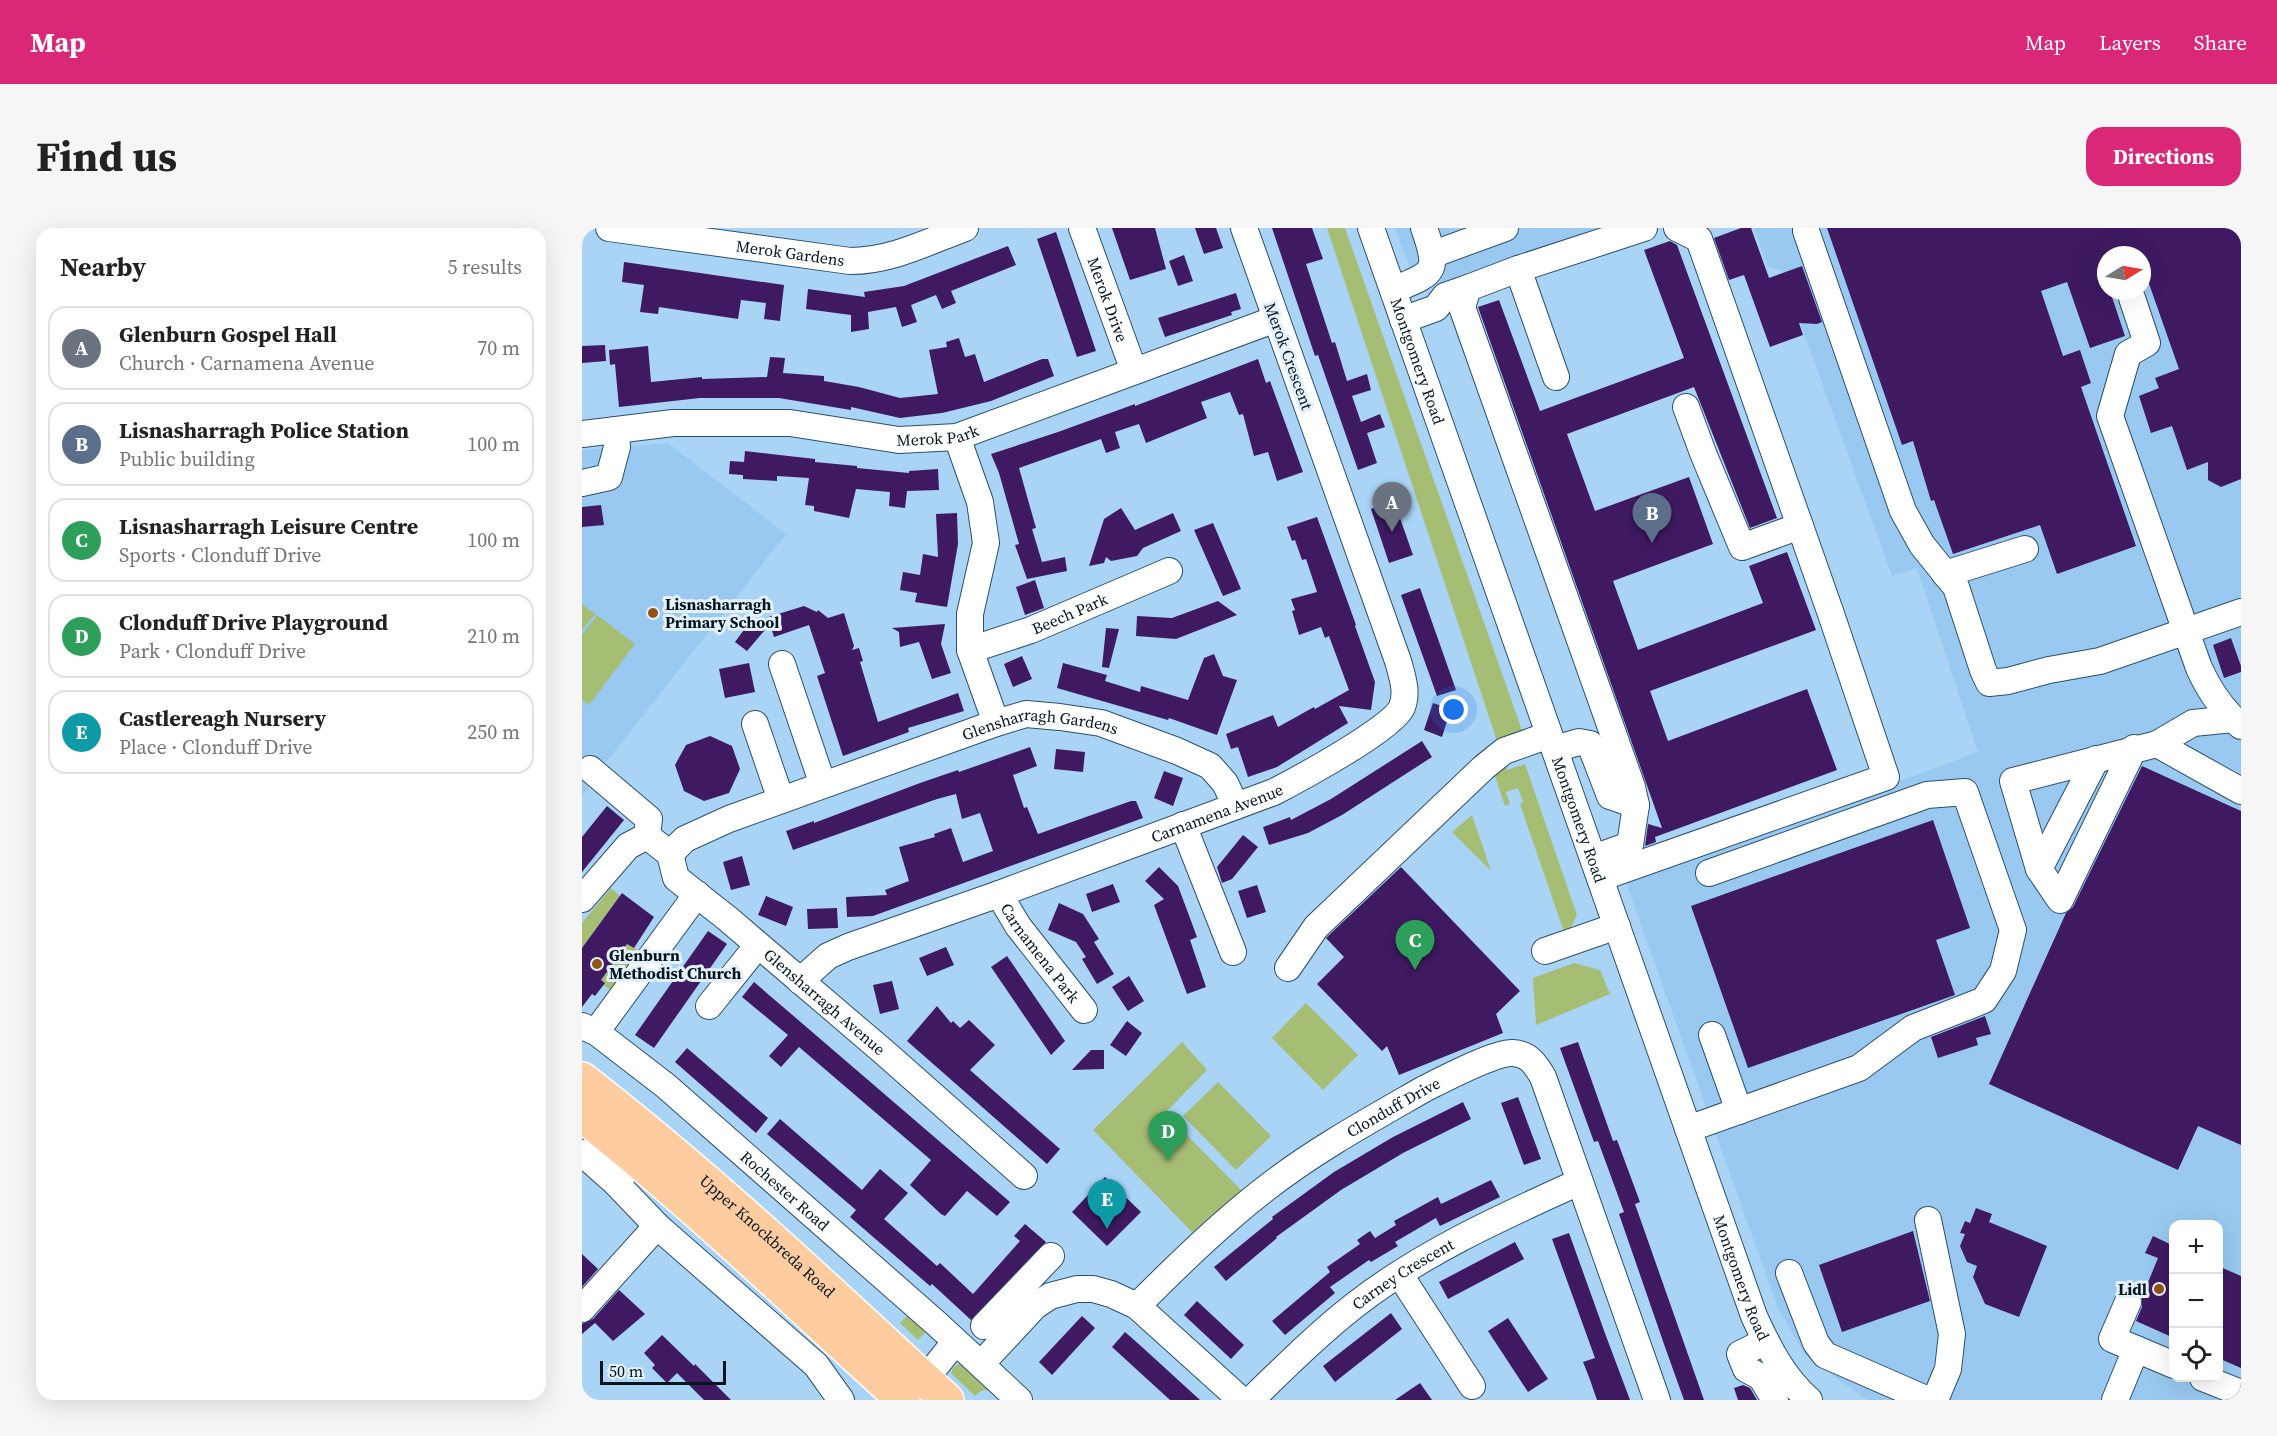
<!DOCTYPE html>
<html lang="en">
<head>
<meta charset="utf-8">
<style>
  body { margin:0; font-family:"Source Serif 4",serif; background:#f6f6f6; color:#222 }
  .controls { position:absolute; right:18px; bottom:18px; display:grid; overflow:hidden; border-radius:12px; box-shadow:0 6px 24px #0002 }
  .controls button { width:54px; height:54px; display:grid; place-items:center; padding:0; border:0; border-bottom:2px solid #e0e0e0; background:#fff; color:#222; font:30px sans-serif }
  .compass { position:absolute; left:1515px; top:18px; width:54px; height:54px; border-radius:50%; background:#fff; box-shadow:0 6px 24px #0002; rotate:79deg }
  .scale { position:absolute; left:18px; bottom:15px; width:126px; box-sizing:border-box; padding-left:6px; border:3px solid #051520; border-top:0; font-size:16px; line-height:21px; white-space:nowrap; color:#051520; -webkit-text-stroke:4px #e4f1fb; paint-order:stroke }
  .you { position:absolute; left:872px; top:482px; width:21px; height:21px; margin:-15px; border:4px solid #fff; border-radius:50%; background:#1a73e8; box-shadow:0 0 0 9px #1a73e833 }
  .badge { display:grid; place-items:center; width:39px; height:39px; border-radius:50%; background:#db2777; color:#fff; font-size:20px; font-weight:700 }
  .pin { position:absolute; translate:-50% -50px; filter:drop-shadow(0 2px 3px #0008) }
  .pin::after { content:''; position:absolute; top:32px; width:21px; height:18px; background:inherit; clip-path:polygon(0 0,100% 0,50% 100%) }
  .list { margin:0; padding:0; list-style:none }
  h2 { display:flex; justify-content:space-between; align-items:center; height:78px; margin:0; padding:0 24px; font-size:26px }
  h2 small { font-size:20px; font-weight:400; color:#767676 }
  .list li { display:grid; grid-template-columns:39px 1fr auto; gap:18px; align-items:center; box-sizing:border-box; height:84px; margin:0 12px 12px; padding:0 12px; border:2px solid #e0e0e0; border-radius:18px }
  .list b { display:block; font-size:22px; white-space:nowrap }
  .list p { margin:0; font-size:20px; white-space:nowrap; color:#767676 }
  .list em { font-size:20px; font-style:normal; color:#767676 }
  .icon { flex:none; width:33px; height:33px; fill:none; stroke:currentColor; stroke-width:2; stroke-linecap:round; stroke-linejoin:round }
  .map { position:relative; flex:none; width:1659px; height:1172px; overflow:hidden; border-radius:18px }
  header { display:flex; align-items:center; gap:36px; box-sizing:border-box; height:84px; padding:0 30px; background:#db2777; color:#fff }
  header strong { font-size:28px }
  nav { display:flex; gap:33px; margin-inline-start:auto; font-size:21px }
  .intro { display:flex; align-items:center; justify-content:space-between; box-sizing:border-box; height:144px; padding:0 36px }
  h1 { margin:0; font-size:42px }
  .button { padding:15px 27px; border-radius:18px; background:#db2777; color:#fff; font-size:21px; font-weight:700 }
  main { display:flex; gap:36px; padding:0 36px }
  aside { flex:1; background:#fff; border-radius:18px; box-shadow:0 6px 24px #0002 }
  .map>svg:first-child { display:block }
  .built { fill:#99c9f0; fill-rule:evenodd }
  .green { fill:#a6bd74 }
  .building { fill:#3f1a62 }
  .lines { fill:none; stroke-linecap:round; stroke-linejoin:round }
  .minor-casing { stroke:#2a506d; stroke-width:28 }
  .highway-casing { stroke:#fff; stroke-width:36 }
  .minor { stroke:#fff; stroke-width:26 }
  .highway { stroke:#fecc9f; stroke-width:33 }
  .poi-dot { fill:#8f5411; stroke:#e4f1fb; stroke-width:2 }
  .labels { text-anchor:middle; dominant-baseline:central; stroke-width:6; stroke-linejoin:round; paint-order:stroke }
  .street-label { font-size:16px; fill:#051520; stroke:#e4f1fb }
  .poi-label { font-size:16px; font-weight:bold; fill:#051520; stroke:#e4f1fb; text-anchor:start }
</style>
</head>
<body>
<header>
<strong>Map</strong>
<nav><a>Map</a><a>Layers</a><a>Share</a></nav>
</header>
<div class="intro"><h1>Find us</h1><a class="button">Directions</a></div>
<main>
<aside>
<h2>Nearby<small>5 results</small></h2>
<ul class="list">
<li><span class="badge" style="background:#6b7280">A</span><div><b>Glenburn Gospel Hall</b><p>Church · Carnamena Avenue</p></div><em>70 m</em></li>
<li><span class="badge" style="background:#5c6f8a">B</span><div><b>Lisnasharragh Police Station</b><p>Public building</p></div><em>100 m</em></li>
<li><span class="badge" style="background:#2e9e5b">C</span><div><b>Lisnasharragh Leisure Centre</b><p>Sports · Clonduff Drive</p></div><em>100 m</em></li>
<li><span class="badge" style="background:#2e9e5b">D</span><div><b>Clonduff Drive Playground</b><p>Park · Clonduff Drive</p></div><em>210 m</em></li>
<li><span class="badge" style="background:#0f9aa8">E</span><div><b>Castlereagh Nursery</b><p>Place · Clonduff Drive</p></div><em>250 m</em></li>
</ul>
</aside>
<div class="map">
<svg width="1659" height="1172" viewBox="0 0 1659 1172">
  <rect width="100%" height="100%" fill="#aad4f6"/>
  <g class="built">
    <path d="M813,0H1033L843,62L828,40Z"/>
    <path d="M1172,0H1659V1172H1285L1223,1127L1196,1080L1044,655L1396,524L1335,340L1310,348L1199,42L1186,39ZM1524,27H1560V63H1524ZM1592,996H1636V1150H1592Z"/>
    <path d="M86,215L204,306L25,533L11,535V556L0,568V222Z"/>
  </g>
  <g class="green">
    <path d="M745,0H763L942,508L916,516Z"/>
    <path d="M0,376L13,386L0,402Z"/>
    <path d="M15,387L53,416L7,477L0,472V407Z"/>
    <path d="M923,534L925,542L943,536L995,687L988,701L982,704L938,576L941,574L936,560L924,564L928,576L923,578L913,548Z"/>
    <path d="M890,587L909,643L870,604Z"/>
    <path d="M29,660L38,668L0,720V695Z"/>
    <path d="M45,716L63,725L34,765L21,757L23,755L19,752Z"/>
    <path d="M992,735L1018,742L1028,766L954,797L951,750Z"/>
    <path d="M724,775L776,827L741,862L690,810Z"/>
    <path d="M600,814L625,842L583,885L661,964L611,1005L511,902Z"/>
    <path d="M636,854L689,908L654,942L601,888Z"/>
    <path d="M326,1087L344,1104L336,1112L318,1095Z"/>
    <path d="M378,1135L383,1137L427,1172H417L407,1162L399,1163L393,1168L369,1145L371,1140Z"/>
  </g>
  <g class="building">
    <path d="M530,0H573L584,41L548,52Z"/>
    <path d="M613,0H634L641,20L622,26Z"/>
    <path d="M690,0H730L741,31L724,36L750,115L753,114L765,153L785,146L789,162L770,168L779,194L798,186L803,199L785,205L795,235L776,242L736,127L733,128Z"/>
    <path d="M1159,0H1169L1187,50L1220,38L1240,94L1235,96L1217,95L1221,107L1188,119L1162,47L1147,52L1132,10Z"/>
    <path d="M1245,0H1659V251L1639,259L1626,252V234L1605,242L1590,198L1569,205L1557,168L1577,160L1573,150L1597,141L1565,50L1560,52V27H1524V63H1528L1543,108L1508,120L1485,54L1459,63L1481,128L1498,122L1509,155L1499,159L1554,318L1475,346L1458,297L1371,326L1352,272L1349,273L1331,213L1320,217Z"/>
    <path d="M474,4L514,123L495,129L455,11Z"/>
    <path d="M1088,13L1095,17L1195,290L1168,300L1112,159L985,206L1013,283L1107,249L1131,316L1031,353L1056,422L1181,375L1167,338L1205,324L1234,402L1068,463L1086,513L1225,461L1255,542L1073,609L1074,614L1063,618L1066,596L1080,600L896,79L917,72L958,183L1102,130L1062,22Z"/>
    <path d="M426,18L434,37L369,63L374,75L360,81L354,67L329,77L335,94L320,99L314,79L286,84L287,101L269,104V87L224,81L226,61L283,69L282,64L322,58Z"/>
    <path d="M602,27L611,53L596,58L587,33Z"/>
    <path d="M42,34L202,57L198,93L182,91L184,75L159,72L156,91L77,79L76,86L58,84L62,57L40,54Z"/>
    <path d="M654,65L659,81L649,84L650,87L583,109L576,90Z"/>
    <path d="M377,110L383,129L393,126L402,154L460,131H466L472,148L409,173L360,185L318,190L269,179V182L197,170H118L37,179L33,136L28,137L27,122L66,118L69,154L120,149V151L185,149L188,129L203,130L201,145L242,148V153L277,159L318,170L356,166L347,122L365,119L364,114Z"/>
    <path d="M23,117L24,133L0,135V118Z"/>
    <path d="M676,131L684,155L688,153L721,244L695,253L686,224L672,228L661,186L657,187L648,164L619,174L625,190L564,215L557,196L533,204L538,220L524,225L519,211L437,240L454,300L450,301L460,334L483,329L485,343L445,351L433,317L437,316L417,245L409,226L476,204L553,176V178Z"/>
    <path d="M163,223L233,231V234L275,238V240L327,245V243L356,241L357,262L325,263L323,280L307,278L308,264L274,261L267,290L232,283V278L223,277L227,250L195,248V253L161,251V247L147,246L148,233L162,234Z"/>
    <path d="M812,273L831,327L807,335L789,281Z"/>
    <path d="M19,277L22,297L0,299V279Z"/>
    <path d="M539,280L553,302L591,285L599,303L561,320L555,328L529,333L524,329L522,335L507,338L522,291Z"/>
    <path d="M375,285L376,316L365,379L333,374L335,365L318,362L321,344L338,347L341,326L356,329L354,286Z"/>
    <path d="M735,289L774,397L773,398L793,454L789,482L757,478L766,495L695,539L666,549L656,519L649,521L644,506L691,487L696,499L732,479L733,481L767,462L747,408L743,410L739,399L717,407L710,383L713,382L709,371L735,364L724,331L720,332L713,312L710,313L705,299Z"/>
    <path d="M631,295L659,361L641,368L612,302Z"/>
    <path d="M453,352L462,380L443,387L434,359Z"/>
    <path d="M838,360L874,462L855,468L819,367Z"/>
    <path d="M636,373L655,387L594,411L554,408L555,388L590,390Z"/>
    <path d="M222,378L235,384L236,382L246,390L262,385L272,418L270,422L277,420L281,433L278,434L296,494L376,465L382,483L326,500L327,504L261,528L235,448L243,445L227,397L192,409L188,396L165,423L153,414L167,395Z"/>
    <path d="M363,396L359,416L369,445L350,451L337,414L318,419L317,404L310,400Z"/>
    <path d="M524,400L537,401L527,440L520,439Z"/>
    <path d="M1649,410L1659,438V444L1642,450L1631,417Z"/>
    <path d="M632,426L641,448L655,452L635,507L587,490L586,492L475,460L481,435L525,447L523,453L558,464L559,458L606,472L622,430Z"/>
    <path d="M440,428L450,451L431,459L422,436Z"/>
    <path d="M167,435L173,464L143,470L137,441Z"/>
    <path d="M851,475L869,481L860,509L842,502Z"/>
    <path d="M128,508L150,518L158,541L147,565L122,573L102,563L93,537L104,517Z"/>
    <path d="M840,513L850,529L760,587L726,605L687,617L681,599L708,589L709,592L749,571Z"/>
    <path d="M448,519L455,538L431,547L442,580L445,579L456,606L549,573H554L561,590L291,688L265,689L264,669L305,667L303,662L327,653L317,619L353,609L352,606L369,600L381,634L411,623L398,585L380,591L374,566L355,571L211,622L204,603L232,593V595L338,555L376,542L377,544Z"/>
    <path d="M474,521L503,524L501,544L472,541Z"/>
    <path d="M1560,538L1659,583V917L1616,898L1596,942L1407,856L1484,685L1491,679Z"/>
    <path d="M582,543L601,550L591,578L572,570Z"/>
    <path d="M25,578L42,592L0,644V609Z"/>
    <path d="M1351,592L1388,700L1354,712L1373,767L1166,840L1109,678Z"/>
    <path d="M661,607L676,619L650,651L640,655L635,639Z"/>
    <path d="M160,628L168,657L149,662L141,634Z"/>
    <path d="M577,639L596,658L615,709L608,712L624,759L605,766L572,677L582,671L563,653Z"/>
    <path d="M819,639L938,763L914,786L921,805L817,847L805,818L800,823L735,756L762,729L744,710L745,709Z"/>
    <path d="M531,656L538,674L510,684L504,666Z"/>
    <path d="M675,657L684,684L665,690L656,663Z"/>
    <path d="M40,665L72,689L52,720L45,716L19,752L23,755L13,768L10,766L0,779V720Z"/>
    <path d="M184,668L211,679L204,698L176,687Z"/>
    <path d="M477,675L501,686L517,711L512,714L532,746L515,756L500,731L504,729L494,714L466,702Z"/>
    <path d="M255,680L256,700L226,701L225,681Z"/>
    <path d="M126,703L145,716L72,820L53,807Z"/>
    <path d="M364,719L372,737L345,748L337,730Z"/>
    <path d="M425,728L483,813L469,827L409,739Z"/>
    <path d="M547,748L562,773L546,783L530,759Z"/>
    <path d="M310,753L317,781L298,786L291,757Z"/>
    <path d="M172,754L428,974L415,988L385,963L363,988L359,986L328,957L349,932L217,819L199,839L187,828L206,807L160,769Z"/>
    <path d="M355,778L369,795L371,793L378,800L387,792L413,817L388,842L478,921L465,936L325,813Z"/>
    <path d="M1403,788L1409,806L1394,810L1396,817L1356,830L1349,809Z"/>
    <path d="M545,793L560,805L544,828L528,817Z"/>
    <path d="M996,814L1031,913L1035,912L1058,974L1053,976L1122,1172H1102L1083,1119L1037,986L1042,984L1016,913L1012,914L978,820Z"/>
    <path d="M105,820L186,890L174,905L93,834Z"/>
    <path d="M509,822H522V841L490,842Z"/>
    <path d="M936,869L959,931L942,937L919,875Z"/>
    <path d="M881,874L889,891L821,925L759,962L694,1009L695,1010L644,1053L632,1039L691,991L690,989L752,944L811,909Z"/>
    <path d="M198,891L280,962L298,941L326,965L302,991L355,1038L358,1035L391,1066L438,1013L432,1008L443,996L464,1014L389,1092L350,1056L348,1058L268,989L274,982L185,906Z"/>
    <path d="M523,949L559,984L525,1018L490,984Z"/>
    <path d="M909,952L918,969L858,998L854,990L813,1014L816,1018L789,1034L787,1032L748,1059L753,1065L703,1107L690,1093L748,1044L745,1039L778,1016L775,1012L788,1003L793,1010L814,997L812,993L856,969L859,976Z"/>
    <path d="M1394,980L1410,986L1407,994L1465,1018L1437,1089L1403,1076L1391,1049L1395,1038L1385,1034L1378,1018L1383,1006L1378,1005L1383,993L1388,995Z"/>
    <path d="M1331,1003L1348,1073L1260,1104L1237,1037Z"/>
    <path d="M987,1005L1024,1108L1048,1172H1015L1007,1149L1001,1134L1013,1130L970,1011Z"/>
    <path d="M1571,1008L1592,1018V1110L1554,1093L1560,1079V1069L1576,1030L1563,1025Z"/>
    <path d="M933,1014L942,1031L866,1071L857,1054Z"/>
    <path d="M0,1026L16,1041L0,1059Z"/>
    <path d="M1636,1038L1659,1048V1140L1636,1130Z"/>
    <path d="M37,1062L63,1086L31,1113L13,1095L0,1106V1096L11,1091Z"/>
    <path d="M615,1073L662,1117L649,1131L602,1087Z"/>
    <path d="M809,1085L820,1101L753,1154L741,1138Z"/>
    <path d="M500,1088L513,1100L470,1147L457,1134Z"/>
    <path d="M926,1090L966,1151L946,1164L906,1103Z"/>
    <path d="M543,1104L560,1119L618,1172H588L530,1119Z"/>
    <path d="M80,1107L112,1138L113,1136L149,1172H122L95,1145L85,1155L70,1140L73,1137L62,1125Z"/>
    <path d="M838,1155L850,1172H813Z"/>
    <path d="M1161,1157L1168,1160L1175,1172H1156L1152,1160Z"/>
  </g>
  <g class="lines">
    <defs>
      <g id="minor">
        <path id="s1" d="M27,0L268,33C309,33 345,14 383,0"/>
        <path id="s2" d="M500,0L552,143"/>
        <path id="s3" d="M789,0L1172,1088C1186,1119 1201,1149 1227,1172"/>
        <path d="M1224,3L1321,283L1340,317L1374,359L1401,442L1407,455L1426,453L1467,442L1518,433L1659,384"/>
        <path d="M852,26L923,0"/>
        <path d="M936,41L974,149"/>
        <path d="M811,62C852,45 858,45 842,0"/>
        <path d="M1550,70L1565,115L1546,126L1528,188L1617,440C1627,462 1640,482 1659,498"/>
        <path d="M821,92L854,80L863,68L886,60"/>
        <path d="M1104,179L1121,225L1160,319L1218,298"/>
        <path id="s4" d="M0,206L91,195H208L317,212L375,209L694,91"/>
        <path d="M375,209L398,274L404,315L388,386V422L414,495"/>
        <path d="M0,255L27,249L35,219L34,202"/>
        <path d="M1363,346L1443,321"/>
        <path id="s5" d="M388,422L449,402L587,343"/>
        <path d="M200,436L241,557"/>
        <path d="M173,496L199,572"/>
        <path d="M1575,516L1611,495L1651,491"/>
        <path d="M1552,520L1478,672L1457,641L1431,553L1575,516L1659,563"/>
        <path d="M973,521L997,514L1008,516L1028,568L1054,577"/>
        <path d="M8,541L67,591L65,608"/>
        <path d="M601,597L651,724"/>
        <path id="s6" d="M88,626L103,611L147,591L414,495L444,486L478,489L519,495L595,523L628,538L643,555L654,578"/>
        <path d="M1011,630L1048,617L1054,577L1050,559L880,79L886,60L936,41L1062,0"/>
        <path d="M1457,641L1514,531"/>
        <path d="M1018,650L1304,549L1249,386L1117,11L1095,0"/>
        <path id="s7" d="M417,666L436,698L502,782"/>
        <path id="s8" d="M0,671L46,618L65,608L88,626L94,650L146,691L303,825L442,948"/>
        <path d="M963,723L1035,698"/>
        <path d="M706,740L734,699L901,540L922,523L967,507"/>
        <path id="s9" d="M218,753L246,728L266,719L417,666L692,564C715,552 812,500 820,479C826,464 820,448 816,433L662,0"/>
        <path d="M127,778L176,717"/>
        <path id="s10" d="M0,798L14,804L84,858L355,1096L437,1172"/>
        <path d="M14,804L115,666"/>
        <path d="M1130,807L1157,883"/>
        <path d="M1106,901L1277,840L1331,800L1402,772L1421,743L1431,702L1383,564L1345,567L1127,645"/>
        <path d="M0,925L34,955L44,943"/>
        <path d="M34,955L75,998L234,1137L259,1172"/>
        <path d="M1346,992L1370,1106L1366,1141L1353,1172"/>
        <path d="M1207,1045L1234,1115L1243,1127L1346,1172"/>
        <path d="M818,1047L890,1158"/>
        <path d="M1546,1074L1530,1111L1554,1121"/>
        <path id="s11" d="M555,1078C596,1037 638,996 683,961C733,922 788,892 842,861C860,852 913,824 931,825C947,826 954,837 961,849L1075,1172"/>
        <path d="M0,1081L75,998"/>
        <path d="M402,1098L469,1028"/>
        <path d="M1184,1113L1158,1126L1164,1141L1179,1149L1193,1172"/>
        <path d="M399,1136L453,1078L468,1068L495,1061H511L529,1066L555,1078L659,1172"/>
        <path d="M1621,1150L1659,1165"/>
        <path d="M329,1163L349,1144L373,1114"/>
        <path id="s12" d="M669,1172C703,1139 736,1106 773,1077C841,1024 920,989 997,954"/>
        <path d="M1533,1172L1554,1121L1592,1137"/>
      </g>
      <g id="highway">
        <path id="s13" d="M0,851C128,950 246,1062 365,1172"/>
        <path d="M0,887C112,976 215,1076 321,1172"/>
      </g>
    </defs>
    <use href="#minor" class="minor-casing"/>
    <use href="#highway" class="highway-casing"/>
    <use href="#minor" class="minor"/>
    <use href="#highway" class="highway"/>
  </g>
  <g class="poi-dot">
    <circle cx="71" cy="385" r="6"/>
    <circle cx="15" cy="736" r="6"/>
    <circle cx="1577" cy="1061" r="6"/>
  </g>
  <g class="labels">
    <g class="street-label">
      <text stroke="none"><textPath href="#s1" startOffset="183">Merok Gardens</textPath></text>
      <text stroke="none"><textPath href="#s2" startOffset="76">Merok Drive</textPath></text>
      <text transform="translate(707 128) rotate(70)">Merok Crescent</text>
      <text stroke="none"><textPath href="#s3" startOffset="141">Montgomery Road</textPath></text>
      <text stroke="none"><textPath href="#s4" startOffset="358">Merok Park</textPath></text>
      <text stroke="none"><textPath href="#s5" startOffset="106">Beech Park</textPath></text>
      <text stroke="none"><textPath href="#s6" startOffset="398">Glensharragh Gardens</textPath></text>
      <text stroke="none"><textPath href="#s9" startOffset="452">Carnamena Avenue</textPath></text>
      <text stroke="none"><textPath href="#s3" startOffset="627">Montgomery Road</textPath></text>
      <text stroke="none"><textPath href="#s7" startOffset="72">Carnamena Park</textPath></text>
      <text stroke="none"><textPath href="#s8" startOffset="339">Glensharragh Avenue</textPath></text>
      <text stroke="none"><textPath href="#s11" startOffset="326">Clonduff Drive</textPath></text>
      <text stroke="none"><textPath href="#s10" startOffset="262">Rochester Road</textPath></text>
      <text stroke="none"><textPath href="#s13" startOffset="243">Upper Knockbreda Road</textPath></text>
      <text stroke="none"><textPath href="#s12" startOffset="198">Carney Crescent</textPath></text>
      <text stroke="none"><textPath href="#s3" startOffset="1113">Montgomery Road</textPath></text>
    </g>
    <g class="poi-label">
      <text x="83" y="376">Lisnasharragh<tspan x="83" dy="18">Primary School</tspan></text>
      <text x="27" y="727">Glenburn<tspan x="27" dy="18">Methodist Church</tspan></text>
      <text x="1565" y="1061" text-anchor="end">Lidl</text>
    </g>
  </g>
</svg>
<div class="controls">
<button>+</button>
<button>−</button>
<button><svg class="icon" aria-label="locate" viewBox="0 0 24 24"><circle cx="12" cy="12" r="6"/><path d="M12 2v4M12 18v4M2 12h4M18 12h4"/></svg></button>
</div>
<svg class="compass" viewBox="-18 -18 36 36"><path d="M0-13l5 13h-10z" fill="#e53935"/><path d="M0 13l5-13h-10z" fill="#767676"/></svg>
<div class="scale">50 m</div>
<div class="you"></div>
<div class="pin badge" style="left:810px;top:304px;background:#6b7280">A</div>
<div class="pin badge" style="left:1070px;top:315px;background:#5c6f8a">B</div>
<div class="pin badge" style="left:833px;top:742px;background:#2e9e5b">C</div>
<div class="pin badge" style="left:586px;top:933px;background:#2e9e5b">D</div>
<div class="pin badge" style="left:525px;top:1001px;background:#0f9aa8">E</div>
</div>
</main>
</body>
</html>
